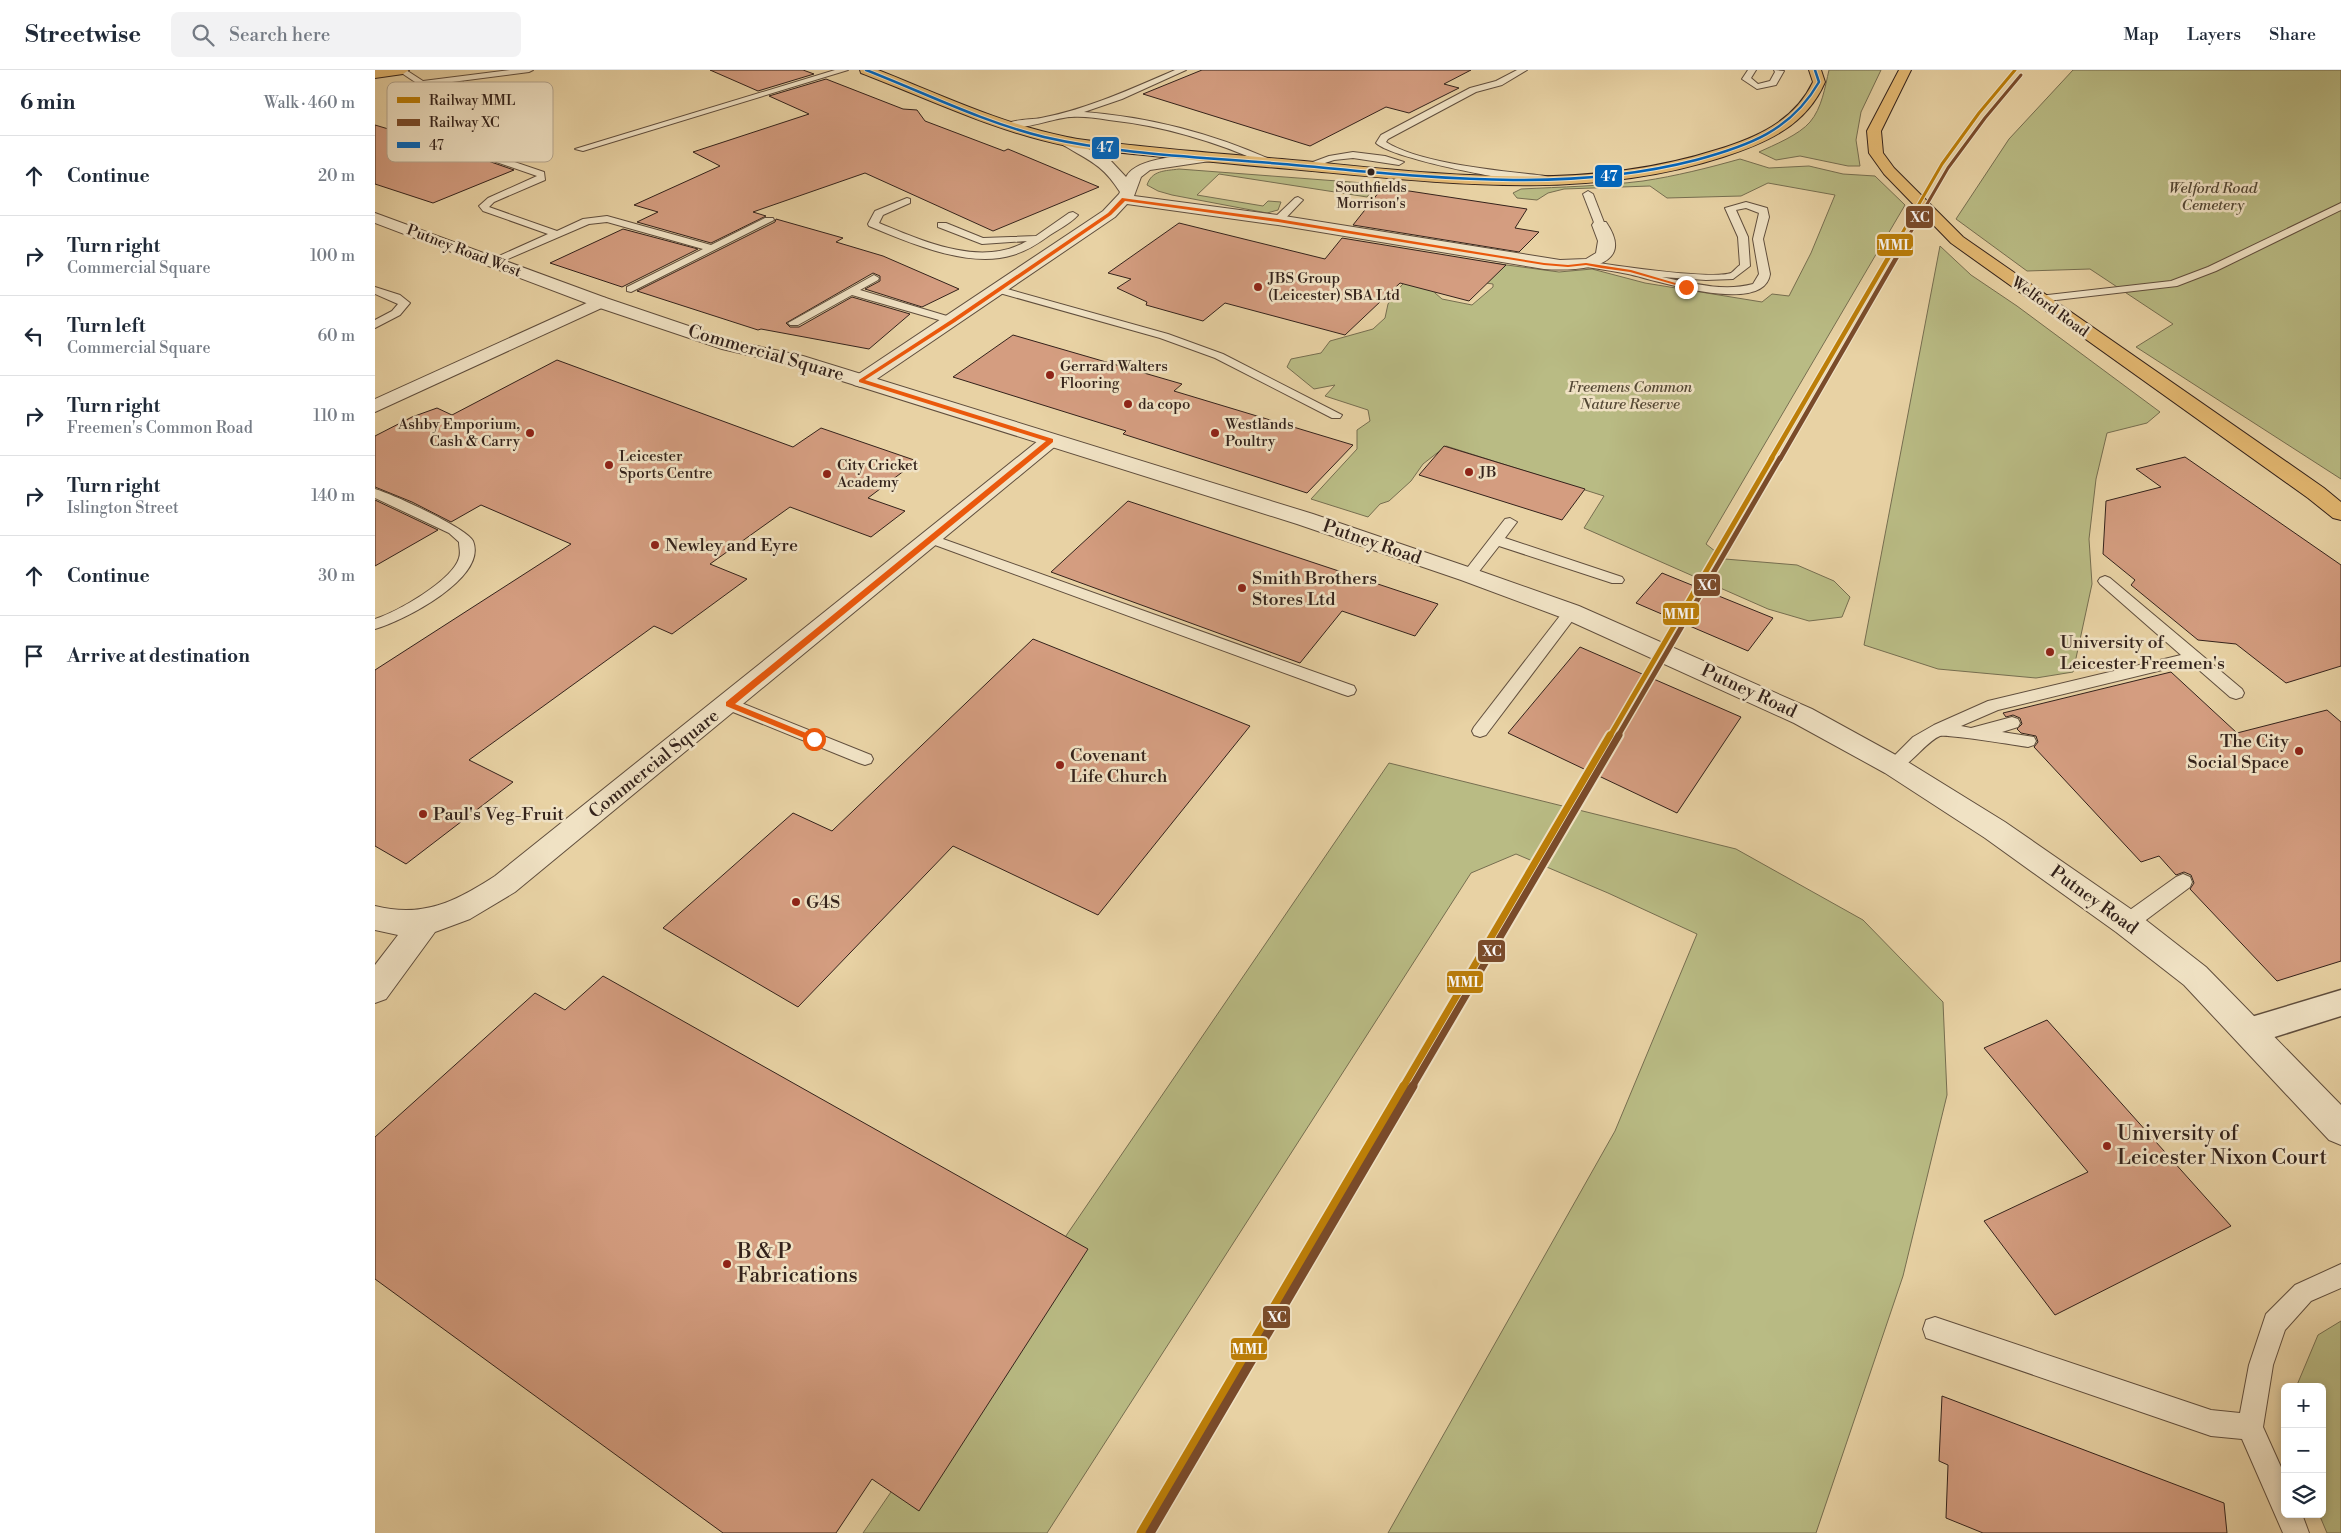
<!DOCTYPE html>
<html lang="en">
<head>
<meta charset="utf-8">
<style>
  body { margin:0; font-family:"Libre Bodoni",serif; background:#f2f2f3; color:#1f2937 }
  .controls { position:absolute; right:15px; bottom:15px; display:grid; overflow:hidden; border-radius:8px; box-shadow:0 2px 8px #0003 }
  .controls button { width:45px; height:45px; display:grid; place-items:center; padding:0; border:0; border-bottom:1px solid #e0e1e3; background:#fff; color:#1f2937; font:25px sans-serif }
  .stop { position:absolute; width:15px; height:15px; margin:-11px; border:4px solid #ea580c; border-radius:50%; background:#fff }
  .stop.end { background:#ea580c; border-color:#fff; box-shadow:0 1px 5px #0008 }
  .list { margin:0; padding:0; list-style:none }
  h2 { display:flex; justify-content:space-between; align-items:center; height:65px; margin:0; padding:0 20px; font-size:21px }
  h2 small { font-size:16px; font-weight:400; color:#747a83 }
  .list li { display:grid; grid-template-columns:32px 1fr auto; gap:15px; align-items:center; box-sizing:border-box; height:80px; padding:0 20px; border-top:1px solid #e0e1e3 }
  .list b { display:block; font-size:19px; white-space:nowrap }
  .list p { margin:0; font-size:16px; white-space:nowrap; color:#747a83 }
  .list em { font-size:16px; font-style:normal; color:#747a83 }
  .icon { flex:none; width:28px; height:28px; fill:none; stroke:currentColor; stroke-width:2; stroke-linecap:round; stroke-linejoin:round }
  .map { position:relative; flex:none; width:1966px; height:1463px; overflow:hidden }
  header { display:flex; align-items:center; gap:30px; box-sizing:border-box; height:70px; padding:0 25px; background:#fff; border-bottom:1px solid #e0e1e3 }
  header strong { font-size:24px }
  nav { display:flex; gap:28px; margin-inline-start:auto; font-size:18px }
  .search { width:350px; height:45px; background:#f2f2f3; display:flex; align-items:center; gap:12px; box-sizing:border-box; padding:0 18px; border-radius:8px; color:#747a83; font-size:19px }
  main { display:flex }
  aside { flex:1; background:#fff }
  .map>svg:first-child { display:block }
  .green { fill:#b9bb84; stroke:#766e50 }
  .building { fill:#d49d80; stroke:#33221b }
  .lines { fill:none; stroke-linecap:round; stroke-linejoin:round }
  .service-casing { stroke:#604e3d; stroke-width:2 }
  .pedestrian-casing { stroke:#604e3d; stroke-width:3 }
  .minor-casing { stroke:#604e3d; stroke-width:2 }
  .tertiary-casing { stroke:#604e3d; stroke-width:2 }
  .primary-casing { stroke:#33221b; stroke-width:2 }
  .service { fill:#f0e2c4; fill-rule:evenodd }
  .pedestrian { fill:#f0e2c4; fill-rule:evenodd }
  .minor { fill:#f0e2c4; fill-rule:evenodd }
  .tertiary { fill:#f0e2c4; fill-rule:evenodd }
  .primary { fill:#e4b972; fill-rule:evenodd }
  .bus-1-casing { stroke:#f0e2c4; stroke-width:4.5 }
  .bus-1 { stroke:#0065bd; stroke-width:2.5 }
  .rail-1-far4-casing { stroke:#f0e2c4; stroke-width:5 }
  .rail-1-far3-casing { stroke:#f0e2c4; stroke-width:7 }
  .rail-1-far2-casing { stroke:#f0e2c4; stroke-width:8 }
  .rail-1-far1-casing { stroke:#f0e2c4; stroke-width:11 }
  .rail-1-casing { stroke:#f0e2c4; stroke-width:12 }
  .rail-2-far4-casing { stroke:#f0e2c4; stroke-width:5 }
  .rail-2-far3-casing { stroke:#f0e2c4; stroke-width:7 }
  .rail-2-far2-casing { stroke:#f0e2c4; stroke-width:8 }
  .rail-2-far1-casing { stroke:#f0e2c4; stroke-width:11 }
  .rail-2-casing { stroke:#f0e2c4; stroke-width:12 }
  .rail-1-far4 { stroke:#bc7e08; stroke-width:3 }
  .rail-1-far3 { stroke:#bc7e08; stroke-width:4.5 }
  .rail-1-far2 { stroke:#bc7e08; stroke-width:5 }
  .rail-1-far1 { stroke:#bc7e08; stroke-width:7 }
  .rail-1 { stroke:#bc7e08; stroke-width:9 }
  .rail-2-far4 { stroke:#7a4b2a; stroke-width:3 }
  .rail-2-far3 { stroke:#7a4b2a; stroke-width:4.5 }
  .rail-2-far2 { stroke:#7a4b2a; stroke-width:5 }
  .rail-2-far1 { stroke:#7a4b2a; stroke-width:7 }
  .rail-2 { stroke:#7a4b2a; stroke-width:9 }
  .route { fill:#ea580c }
  .bus-dot { fill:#33221b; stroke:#f0e2c4; stroke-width:2 }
  .poi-dot { fill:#8f2418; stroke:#f0e2c4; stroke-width:2 }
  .labels { text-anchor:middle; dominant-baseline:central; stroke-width:5; stroke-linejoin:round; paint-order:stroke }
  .far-bus-label { font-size:14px; fill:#33221b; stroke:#f0e2c4 }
  .far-park-label { font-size:15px; font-style:italic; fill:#544835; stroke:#f0e2c4 }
  .far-street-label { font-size:15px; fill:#33221b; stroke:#f0e2c4 }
  .far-poi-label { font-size:15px; fill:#33221b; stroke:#f0e2c4; text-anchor:start }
  .street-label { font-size:18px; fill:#33221b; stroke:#f0e2c4 }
  .poi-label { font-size:18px; fill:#33221b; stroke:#f0e2c4; text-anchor:start }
  .near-poi-label { font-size:21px; fill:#33221b; stroke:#f0e2c4; text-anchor:start }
  .key { fill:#f0e2c4; stroke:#b7a891; stroke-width:1 }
  .key-label { font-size:14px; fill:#33221b }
  .line-badge { stroke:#f0e2c4; stroke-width:2 }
  .badge-label { font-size:14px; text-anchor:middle; font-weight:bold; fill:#fff }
</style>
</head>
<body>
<header>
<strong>Streetwise</strong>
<div class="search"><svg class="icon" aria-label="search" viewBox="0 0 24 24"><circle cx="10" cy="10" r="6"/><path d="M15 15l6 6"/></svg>Search here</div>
<nav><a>Map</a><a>Layers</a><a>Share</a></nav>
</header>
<main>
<aside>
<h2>6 min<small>Walk · 460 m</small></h2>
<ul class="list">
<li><svg class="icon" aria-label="ahead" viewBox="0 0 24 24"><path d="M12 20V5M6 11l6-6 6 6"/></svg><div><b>Continue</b></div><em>20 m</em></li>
<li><svg class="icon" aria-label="right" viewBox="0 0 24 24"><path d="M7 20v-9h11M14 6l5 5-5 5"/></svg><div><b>Turn right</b><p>Commercial Square</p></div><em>100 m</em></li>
<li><svg class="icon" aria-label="left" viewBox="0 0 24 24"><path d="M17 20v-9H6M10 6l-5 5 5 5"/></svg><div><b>Turn left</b><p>Commercial Square</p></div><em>60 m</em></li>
<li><svg class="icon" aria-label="right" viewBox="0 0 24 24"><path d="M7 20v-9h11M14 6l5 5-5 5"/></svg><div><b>Turn right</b><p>Freemen's Common Road</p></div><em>110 m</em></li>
<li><svg class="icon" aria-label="right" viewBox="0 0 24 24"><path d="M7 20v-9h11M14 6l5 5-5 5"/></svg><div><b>Turn right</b><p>Islington Street</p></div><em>140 m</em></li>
<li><svg class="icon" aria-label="ahead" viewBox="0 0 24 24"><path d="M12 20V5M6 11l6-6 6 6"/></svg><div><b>Continue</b></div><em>30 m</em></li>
<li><svg class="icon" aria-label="arrive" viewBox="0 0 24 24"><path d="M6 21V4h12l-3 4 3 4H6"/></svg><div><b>Arrive at destination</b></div></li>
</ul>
</aside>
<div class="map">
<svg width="1966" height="1463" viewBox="0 0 1966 1463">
  <rect width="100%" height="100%" fill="#e8d2a4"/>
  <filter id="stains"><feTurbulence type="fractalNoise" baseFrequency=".004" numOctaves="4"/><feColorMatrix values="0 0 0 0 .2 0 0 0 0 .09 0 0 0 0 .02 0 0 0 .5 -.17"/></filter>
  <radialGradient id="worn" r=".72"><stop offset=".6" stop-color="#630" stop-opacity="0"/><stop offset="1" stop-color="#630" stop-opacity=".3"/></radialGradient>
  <g class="green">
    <path d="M1454,0H1506L1486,42L1481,70L1485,96H1473L1425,86L1401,90L1384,82C1399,75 1424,65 1435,52C1447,38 1450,17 1454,0Z"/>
    <path d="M1698,0H1966V409L1761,277L1798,254L1715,199L1652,201L1581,149L1634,69Z"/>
    <path d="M1365,89L1394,98L1434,96L1468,104L1500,106L1530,135L1331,474L1350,489L1422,495L1459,511L1475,527L1467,547L1434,551L1393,539L1209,458L1229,426L1071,376L1048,394L1036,411L1014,431L1005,434L993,447L936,429L982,379V360L995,351L993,340L950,326L960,315L939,319L912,297L916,289L946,283L955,271L998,259L1010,248L1013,234L1026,216L1037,205L1059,213L1060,223L1067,229L1097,235L1118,217V214L1075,208L1072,187L1184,202L1217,199L1270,213L1387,232L1397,224L1414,226L1436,183L1460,125L1393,113L1366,126L1292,128L1275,116L1189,119L1173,123L1162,130L1142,128L1138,123L1146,119C1186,117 1228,116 1268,111C1301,106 1333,98 1365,89Z"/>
    <path d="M804,99L1002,114L992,127L844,104L822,125L888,136L893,131L906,132L903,140L892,143L797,125L783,121L772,115C777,100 790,101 804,99Z"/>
    <path d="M1565,176L1596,205L1642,236L1785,342L1772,353L1732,363L1721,409L1714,469L1717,514L1698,602L1661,608L1563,599L1489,575Z"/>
    <path d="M1014,693L1361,779L1488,850L1568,932L1572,1025L1528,1206L1441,1463H1013L1240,1061L1322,864L1233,823L1141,784L1096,803L672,1463H488Z"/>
    <path d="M1966,1251V1463H1952L1944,1444H1947V1317L1922,1315L1943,1265Z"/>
  </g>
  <g class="building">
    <path d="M335,0H428L439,4L383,21Z"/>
    <path d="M827,0H1096L1069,14L1084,18L1034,43L1011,37L935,76L768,24Z"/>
    <path d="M451,9L528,39L542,40L550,51L629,81L633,79L724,117L618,161L490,103L378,142L391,146L336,173L262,152L283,142L259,135L345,96L318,82L434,44L394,26Z"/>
    <path d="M89,12L99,41L66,47L57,17Z"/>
    <path d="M0,55L70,76L139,100L58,133L0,114Z"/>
    <path d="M1008,117L1152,139L1140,158L1164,162L1144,182L978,155Z"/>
    <path d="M401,149L468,168L461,172L508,186L584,219L547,237L490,219L505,211V206L498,203L411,253L415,257H424L477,227L535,244L494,279L386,259L383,260L262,221L400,152Z"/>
    <path d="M804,153L950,189L967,168L1131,195L1094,231L1025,213L970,265L850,233L828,251L771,235L772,232L742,218L756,209L733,203Z"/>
    <path d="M248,159L323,179L247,217L175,193Z"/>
    <path d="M638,265L807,314L799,321L978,375L932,423L748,364L751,361L578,307Z"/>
    <path d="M182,290L418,377L446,358L542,391L493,428L530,441L496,467L415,437L335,494L372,509L297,564L279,556L94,690L138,712L31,794L0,776V600L196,474L106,435L76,452L37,432L0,417V366L37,347L62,338L77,345Z"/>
    <path d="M1069,376L1141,398L1210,419L1187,450L1044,405Z"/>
    <path d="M1810,387L1966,495V596L1911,613L1861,574L1823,570L1756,515L1760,510L1728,484L1731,431L1786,417L1761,399Z"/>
    <path d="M0,430L63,460L0,496Z"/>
    <path d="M753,431L1063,534L1040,566L967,541L925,593L676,502Z"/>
    <path d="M1287,503L1398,548L1373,581L1261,533Z"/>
    <path d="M658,569L875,656L723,845L578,776L423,937L288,858L418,743L457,761Z"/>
    <path d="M1205,577L1366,647L1302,743L1133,663Z"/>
    <path d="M1796,602L1862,663L1952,640L1966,652V891L1902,911L1815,819L1819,813L1816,805L1809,802L1801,805L1784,786L1766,792L1659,677L1663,672L1661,666L1646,663L1642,659L1647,654L1645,648L1638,645L1631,647L1628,643Z"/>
    <path d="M228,906L713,1179L544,1441L497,1409L461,1463H348L0,1209V1067L160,923L190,940Z"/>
    <path d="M1672,950L1856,1156L1680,1245L1609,1151L1713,1102L1609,978Z"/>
    <path d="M1567,1326L1849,1433L1852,1463H1608L1571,1448L1573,1395L1564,1391Z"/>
  </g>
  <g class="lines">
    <defs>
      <g id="service">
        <path d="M22,0H31L48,11L135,0H158L154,2L46,16Z"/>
        <path d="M460,0H473L208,81L200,79Z"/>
        <path d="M800,0H811L747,29L709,42C775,47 839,64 899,91V95H893C842,72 790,56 734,50C722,48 708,46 696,47C681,47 640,64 629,55C637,49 655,50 666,48C713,39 756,19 800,0Z"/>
        <path d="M1142,0H1152L1127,15L1101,22L1013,69L1011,72C1045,94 1129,101 1170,106L1173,107V111C1151,116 1017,89 1001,73L1006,65L1095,18L1121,11Z"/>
        <path d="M1373,0H1381L1376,8L1383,14L1395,11L1400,2L1399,0L1409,1L1401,15L1382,19L1367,9Z"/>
        <path d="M63,68H69L169,102L170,110L119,132L114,137L182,161L208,149L232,146L336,175L390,148H398L399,150L256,222L252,221V217L328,179L232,152L214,154L119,195L114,192L115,190L173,164L108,141L104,136L113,128L162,106L63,72Z"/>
        <path d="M978,82L1010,86L1029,92L1024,95L978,88L959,90L932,99L927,96L954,86Z"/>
        <path d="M1213,121L1218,124L1230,155L1229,157L1225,158L1220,155L1208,124Z"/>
        <path d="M923,127L928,130L926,132L907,152H899V148L920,128Z"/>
        <path d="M532,128L535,129V133L508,145L504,153C548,171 606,198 652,171L607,174L563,157V153H571L608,168L661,166L694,143L698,142L703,145C696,153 684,159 675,165C664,173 652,181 638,185C594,199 535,173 494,156L493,154L500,141Z"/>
        <path d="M1371,132L1392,138L1394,147L1388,169L1395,204C1389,247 1277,209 1253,204C1239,201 1225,199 1211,197L1206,194L1211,191C1235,195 1337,210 1356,203C1359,201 1362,197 1365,195L1363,167L1350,138ZM1371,138L1384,143L1378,169L1384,204L1378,214C1348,222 1316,213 1287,207L1331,210L1358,209L1375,196L1373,167L1361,140Z"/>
        <path d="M1966,133V140L1841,201L1802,216L1664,232L1658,229L1664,226L1796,211L1833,197Z"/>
        <path d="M499,205L504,208L503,210L485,220L582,249L584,251L578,254L477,225L423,255H415L413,253Z"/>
        <path d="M0,217L25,225L35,233L25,245L0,258V250L17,241L23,234L0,224Z"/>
        <path d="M625,217L793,264L848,284L967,345L965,348H957L840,288L785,268L621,222L620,220Z"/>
        <path d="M0,419C15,423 92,458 98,471C113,508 28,551 0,559V549C22,542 77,511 84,488C86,483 84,477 84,472L74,463L0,428Z"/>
        <path d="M1135,448L1142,452L1130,468L1247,507L1249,510L1247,513H1237L1124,476L1099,508H1089L1087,505L1089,502L1130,449Z"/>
        <path d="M554,464L979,616L981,620L979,624L973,626L967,624L549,471L547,468L549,465Z"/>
        <path d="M1730,506L1735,508L1867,619L1869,623L1867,627L1861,629L1855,627L1816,593L1623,640L1586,656L1596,658L1637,647L1643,649L1645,653L1643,657L1627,662L1659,667L1661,671L1659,675L1653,677C1640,675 1572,664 1565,666C1548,673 1529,706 1513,700L1510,696L1513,692L1538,667L1559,655L1613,631L1806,585L1725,514L1723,511L1725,508Z"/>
        <path d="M1196,537L1201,538L1204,542L1201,546L1111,665L1105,667L1099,665L1097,661L1099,657L1191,538Z"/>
        <path d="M354,628L496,685L498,689L496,693L490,695L484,693L348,638L346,634L348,630Z"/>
        <path d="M1808,804L1815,807L1817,812L1815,817L1759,859L1752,861L1745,859L1742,853L1745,847L1801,807Z"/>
        <path d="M1966,1194V1218L1936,1231L1910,1260L1898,1295L1888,1357L1910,1406V1444H1927L1934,1463H1908L1867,1369L1836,1366L1560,1271L1551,1268L1548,1259L1551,1250L1560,1247L1836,1340L1865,1343L1874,1295L1891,1244L1920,1215Z"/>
      </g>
      <path id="pedestrian" d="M1966,920V946L1874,975L1863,971L1859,961L1863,951Z"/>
      <g id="minor">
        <path d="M693,68L736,91L751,107C762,86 813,86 835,83L842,87L835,91L775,100L766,107L759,126L903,145L1185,190L1211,189L1221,183L1223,171L1217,155L1219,152H1231C1264,200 1199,201 1169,199L903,155L752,134L740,147L493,315L486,317L479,315L476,311L479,307L728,141L744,124L745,122C728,95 715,91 688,75L686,72L688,69Z"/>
        <path d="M225,227L231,228L234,232L231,236L0,342V329Z"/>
        <path d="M676,364L683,366L686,370L683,374L140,822L95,849L60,862L11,929L0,933V895L23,865L0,860V836C48,848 80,832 120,806L669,366Z"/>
      </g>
      <path id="tertiary" d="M0,143L231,228L358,271L428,286L938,444L1102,500L1204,536L1437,639L1528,689L1630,752L1763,844L1831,897L1966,1035V1075L1954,1070L1809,915L1741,862L1610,768L1510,703L1419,653L1188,548L1086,510L922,454L416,295L347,279L219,236L0,153Z"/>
      <g id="primary">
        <path d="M0,0H34L28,4L0,8Z"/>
        <path d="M485,0H503C564,24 627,54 692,67C716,72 741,73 765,76C812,81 860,85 907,89C1051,102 1200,125 1341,80C1380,68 1419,52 1438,12L1434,0H1446L1450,12C1431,56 1391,73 1348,87C1206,133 1060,112 915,99C866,95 817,90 768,85C743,82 717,81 692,76C621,62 554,29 486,3Z"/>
        <path d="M1524,0H1536L1506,61L1508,83L1519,98L1588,167L1949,418L1966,432V450L1958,448L1933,428L1576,173L1509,104L1494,83L1492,61Z"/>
      </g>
    </defs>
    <use href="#service" class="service-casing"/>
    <use href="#pedestrian" class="pedestrian-casing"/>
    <use href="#minor" class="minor-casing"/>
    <use href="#tertiary" class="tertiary-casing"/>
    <use href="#primary" class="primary-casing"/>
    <use href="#service" class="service"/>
    <use href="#pedestrian" class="pedestrian"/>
    <use href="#minor" class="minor"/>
    <use href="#tertiary" class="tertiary"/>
    <use href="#primary" class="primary"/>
    <defs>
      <path id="bus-1" d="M491,0C550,23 608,52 669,67C747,85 829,87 908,94C1045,106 1186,125 1321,90C1373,76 1416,61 1444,12L1440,0"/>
    </defs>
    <use href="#bus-1" class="bus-1-casing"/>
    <use href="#bus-1" class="bus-1"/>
    <defs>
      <path id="rail-1-far4" d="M1522,172L1567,94L1604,43L1640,0"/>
      <path id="rail-1-far3" d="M1396,389L1523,171"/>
      <path id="rail-1-far2" d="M1235,666L1397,388"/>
      <path id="rail-1-far1" d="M1028,1017L1235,665"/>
      <path id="rail-1" d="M766,1463L1029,1016"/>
      <path id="rail-2-far4" d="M1530,172L1573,98L1610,48L1646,5"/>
      <path id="rail-2-far3" d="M1405,389L1531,171"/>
      <path id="rail-2-far2" d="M1243,666L1405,388"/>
      <path id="rail-2-far1" d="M1037,1017L1244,665"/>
      <path id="rail-2" d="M775,1463L1038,1016"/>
    </defs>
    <use href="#rail-1-far4" class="rail-1-far4-casing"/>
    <use href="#rail-1-far3" class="rail-1-far3-casing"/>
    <use href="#rail-1-far2" class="rail-1-far2-casing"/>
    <use href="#rail-1-far1" class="rail-1-far1-casing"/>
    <use href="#rail-1" class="rail-1-casing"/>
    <use href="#rail-2-far4" class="rail-2-far4-casing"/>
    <use href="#rail-2-far3" class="rail-2-far3-casing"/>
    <use href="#rail-2-far2" class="rail-2-far2-casing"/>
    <use href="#rail-2-far1" class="rail-2-far1-casing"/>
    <use href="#rail-2" class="rail-2-casing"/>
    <use href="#rail-1-far4" class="rail-1-far4"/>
    <use href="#rail-1-far3" class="rail-1-far3"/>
    <use href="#rail-1-far2" class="rail-1-far2"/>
    <use href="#rail-1-far1" class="rail-1-far1"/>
    <use href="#rail-1" class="rail-1"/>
    <use href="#rail-2-far4" class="rail-2-far4"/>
    <use href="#rail-2-far3" class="rail-2-far3"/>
    <use href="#rail-2-far2" class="rail-2-far2"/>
    <use href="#rail-2-far1" class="rail-2-far1"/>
    <use href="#rail-2" class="rail-2"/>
  </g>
  <path class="route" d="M747,128L903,149L1169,193L1193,195L1211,193L1256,200L1314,217L1311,218L1255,202L1226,198L1211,195L1193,197L1169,195L903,152L750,131L736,145L580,252L490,310L678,369V372L360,634L441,667V671H436L351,636V632L671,371L484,312V310L576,250L733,143Z"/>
  <circle class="bus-dot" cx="996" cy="102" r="4.5"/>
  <g class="poi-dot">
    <circle cx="883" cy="217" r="5"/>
    <circle cx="675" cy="305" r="5"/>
    <circle cx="753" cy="334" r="5"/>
    <circle cx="155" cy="363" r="5"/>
    <circle cx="840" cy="363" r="5"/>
    <circle cx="234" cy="395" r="5"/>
    <circle cx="1094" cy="402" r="5"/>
    <circle cx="452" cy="404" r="5"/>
    <circle cx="280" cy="475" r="5"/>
    <circle cx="867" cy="518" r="5"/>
    <circle cx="1675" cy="582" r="5"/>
    <circle cx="1924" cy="681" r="5"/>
    <circle cx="685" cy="695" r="5"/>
    <circle cx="48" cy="744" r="5"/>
    <circle cx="421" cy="832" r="5"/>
    <circle cx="1732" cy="1076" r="5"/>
    <circle cx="352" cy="1194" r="5"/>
  </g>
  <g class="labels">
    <g class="far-bus-label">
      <text x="996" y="118">Southfields<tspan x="996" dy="16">Morrison's</tspan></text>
    </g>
    <g class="far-park-label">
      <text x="1838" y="118">Welford Road<tspan x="1838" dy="17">Cemetery</tspan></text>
      <text x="1255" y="317">Freemens Common<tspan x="1255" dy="17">Nature Reserve</tspan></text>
    </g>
    <g class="far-street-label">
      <text transform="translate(89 181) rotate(21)">Putney Road West</text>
      <text transform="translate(1675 237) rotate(36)">Welford Road</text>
    </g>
    <g class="far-poi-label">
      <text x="893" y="208">JBS Group<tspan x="893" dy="17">(Leicester) SBA Ltd</tspan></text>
      <text x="685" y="296">Gerrard Walters<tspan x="685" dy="17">Flooring</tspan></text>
      <text x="763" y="334">da copo</text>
      <text x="145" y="354" text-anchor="end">Ashby Emporium,<tspan x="145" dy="17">Cash &amp; Carry</tspan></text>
      <text x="850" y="354">Westlands<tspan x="850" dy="17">Poultry</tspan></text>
      <text x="244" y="386">Leicester<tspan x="244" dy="17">Sports Centre</tspan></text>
      <text x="462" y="395">City Cricket<tspan x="462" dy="17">Academy</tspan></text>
      <text x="1104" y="402">JB</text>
    </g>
    <g class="street-label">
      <text transform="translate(391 283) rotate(16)">Commercial Square</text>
      <text transform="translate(997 472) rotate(19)">Putney Road</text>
      <text transform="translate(1374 621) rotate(25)">Putney Road</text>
      <text transform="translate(279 694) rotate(-39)">Commercial Square</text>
      <text transform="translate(1719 830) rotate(36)">Putney Road</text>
    </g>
    <g class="poi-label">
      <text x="290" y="475">Newley and Eyre</text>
      <text x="877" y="508">Smith Brothers<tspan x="877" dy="21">Stores Ltd</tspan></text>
      <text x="1685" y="572">University of<tspan x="1685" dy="21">Leicester Freemen's</tspan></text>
      <text x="1914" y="671" text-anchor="end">The City<tspan x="1914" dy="21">Social Space</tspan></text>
      <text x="695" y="685">Covenant<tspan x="695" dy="21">Life Church</tspan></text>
      <text x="58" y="744">Paul's Veg-Fruit</text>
      <text x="431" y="832">G4S</text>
    </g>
    <g class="near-poi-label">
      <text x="1742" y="1064">University of<tspan x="1742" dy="24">Leicester Nixon Court</tspan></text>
      <text x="362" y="1182">B &amp; P<tspan x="362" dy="24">Fabrications</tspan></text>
    </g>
  </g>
  <rect x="12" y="12" width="166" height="80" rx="8" class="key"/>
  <rect x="22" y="27" width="23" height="6" fill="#bc7e08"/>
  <rect x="22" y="49" width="23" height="7" fill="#7a4b2a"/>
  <rect x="22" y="72" width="23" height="6" fill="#0065bd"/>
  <g class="key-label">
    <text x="54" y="35">Railway MML</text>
    <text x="54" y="57">Railway XC</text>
    <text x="54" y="80">47</text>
  </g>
  <g class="line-badge">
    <rect x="716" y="66" width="29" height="24" rx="5" fill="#0065bd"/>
    <rect x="1219" y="94" width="29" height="24" rx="5" fill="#0065bd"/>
    <rect x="1530" y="135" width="29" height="24" rx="5" fill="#7a4b2a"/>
    <rect x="1501" y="163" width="38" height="24" rx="5" fill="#bc7e08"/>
    <rect x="1318" y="503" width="28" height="24" rx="5" fill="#7a4b2a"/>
    <rect x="1287" y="532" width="38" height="24" rx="5" fill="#bc7e08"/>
    <rect x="1102" y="869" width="29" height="24" rx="5" fill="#7a4b2a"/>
    <rect x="1071" y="900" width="38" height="24" rx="5" fill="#bc7e08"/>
    <rect x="887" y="1235" width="29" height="24" rx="5" fill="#7a4b2a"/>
    <rect x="855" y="1267" width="38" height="24" rx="5" fill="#bc7e08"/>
  </g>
  <g class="badge-label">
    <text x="730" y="82">47</text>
    <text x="1234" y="111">47</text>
    <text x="1545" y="152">XC</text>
    <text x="1520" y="180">MML</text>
    <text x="1332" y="520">XC</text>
    <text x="1306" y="549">MML</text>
    <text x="1117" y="886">XC</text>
    <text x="1090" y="917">MML</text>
    <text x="902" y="1252">XC</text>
    <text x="874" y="1284">MML</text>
  </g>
  <rect width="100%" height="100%" filter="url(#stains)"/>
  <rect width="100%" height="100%" fill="url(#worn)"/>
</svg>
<div class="controls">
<button>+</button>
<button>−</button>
<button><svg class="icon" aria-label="layers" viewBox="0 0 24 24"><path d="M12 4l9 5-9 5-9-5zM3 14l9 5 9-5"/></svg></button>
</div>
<div class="stop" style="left:439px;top:669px"></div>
<div class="stop end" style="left:1311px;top:217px"></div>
</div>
</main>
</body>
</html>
